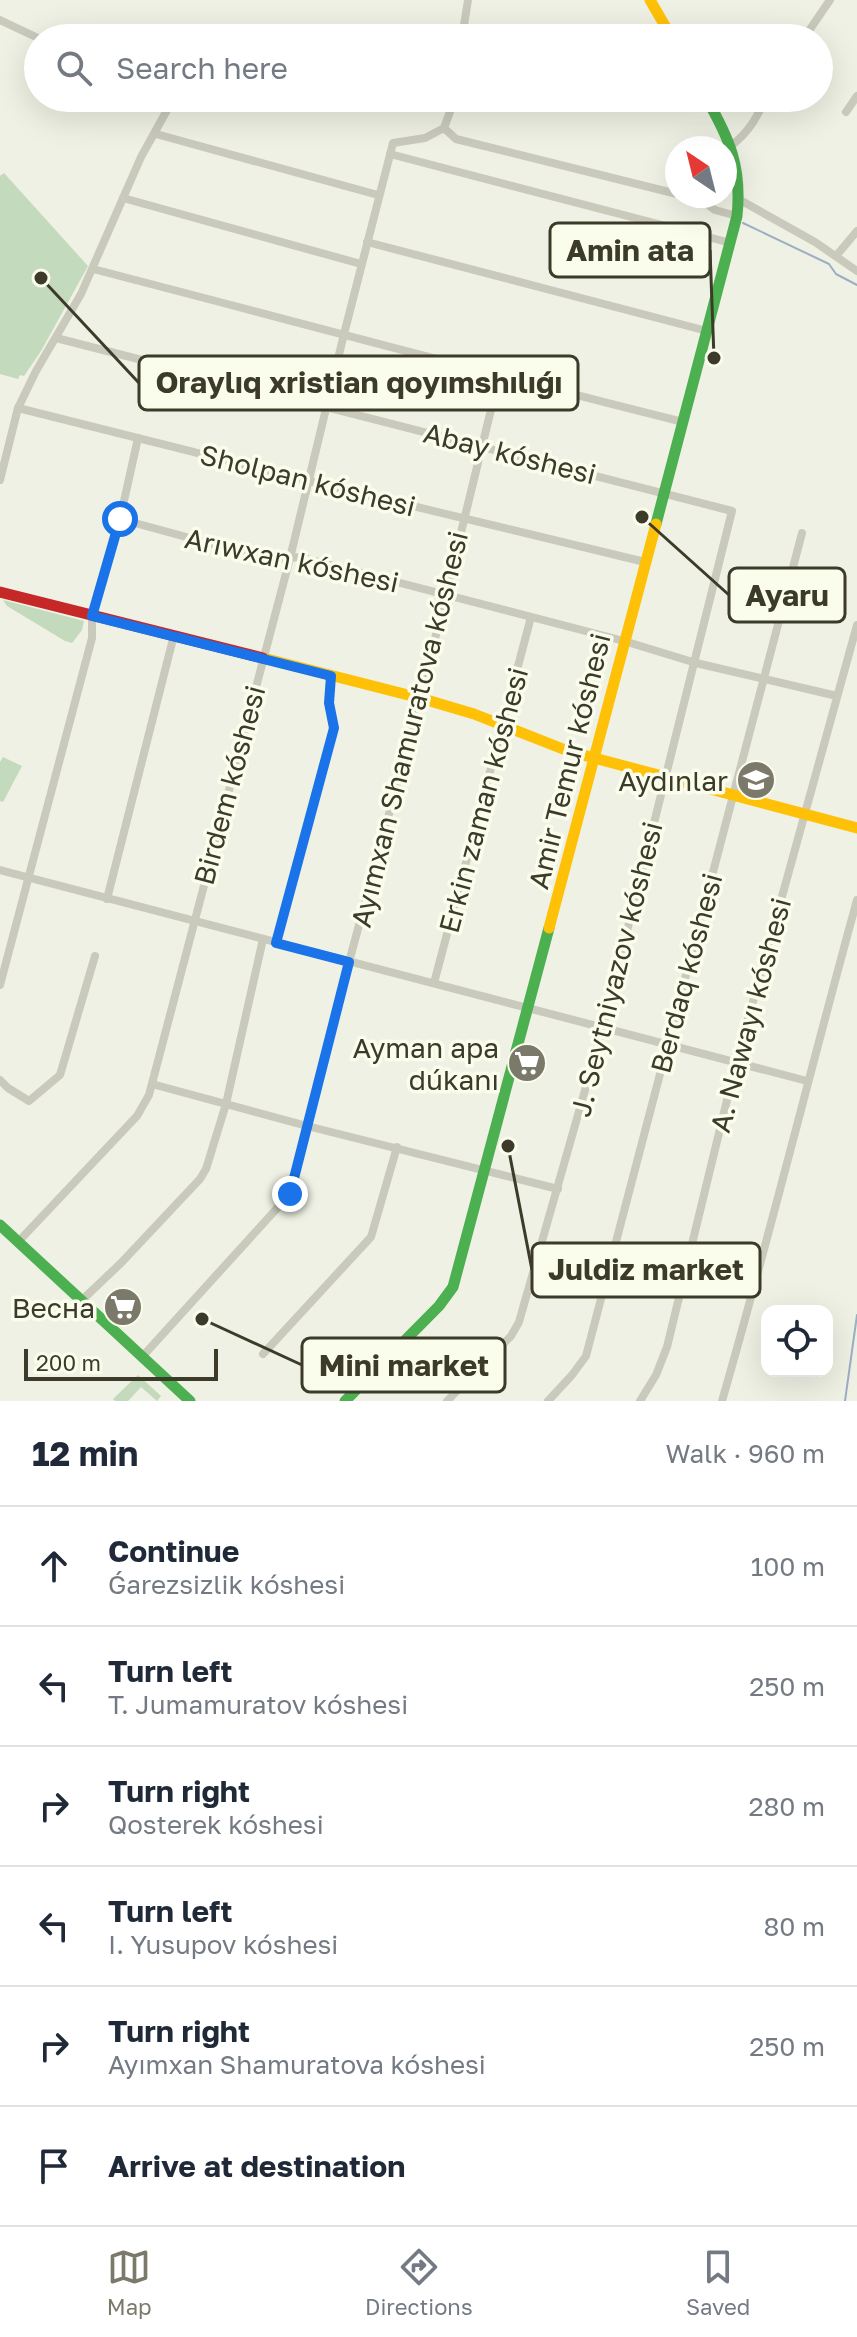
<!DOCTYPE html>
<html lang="en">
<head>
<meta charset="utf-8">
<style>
  body { margin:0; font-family:"Golos Text",sans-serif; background:#f6f6f7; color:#1f2937 }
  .controls { position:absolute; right:24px; bottom:24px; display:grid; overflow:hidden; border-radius:16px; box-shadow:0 8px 32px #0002 }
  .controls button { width:72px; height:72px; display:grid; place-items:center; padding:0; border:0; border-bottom:2px solid #e0e1e3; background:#fff; color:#1f2937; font:40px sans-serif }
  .compass { position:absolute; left:665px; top:136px; width:72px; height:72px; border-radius:50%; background:#fff; box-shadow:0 8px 32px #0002; rotate:325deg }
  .scale { position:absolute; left:24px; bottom:20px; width:194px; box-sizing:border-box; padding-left:8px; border:4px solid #3c3a29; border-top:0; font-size:22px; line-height:28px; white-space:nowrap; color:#3c3a29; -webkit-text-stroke:6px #fafcec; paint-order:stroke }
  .stop { position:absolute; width:24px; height:24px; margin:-18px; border:6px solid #1a73e8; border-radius:50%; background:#fff }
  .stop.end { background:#1a73e8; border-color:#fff; box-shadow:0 2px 8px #0008 }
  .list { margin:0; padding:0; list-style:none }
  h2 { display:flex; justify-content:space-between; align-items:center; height:104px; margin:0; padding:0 32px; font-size:34px }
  h2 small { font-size:26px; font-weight:400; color:#747a83 }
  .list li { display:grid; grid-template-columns:52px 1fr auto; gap:24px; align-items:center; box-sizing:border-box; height:120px; padding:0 32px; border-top:2px solid #e0e1e3 }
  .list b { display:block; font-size:30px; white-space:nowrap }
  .list p { margin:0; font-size:26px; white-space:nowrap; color:#747a83 }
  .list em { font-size:26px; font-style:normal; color:#747a83 }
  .icon { flex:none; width:44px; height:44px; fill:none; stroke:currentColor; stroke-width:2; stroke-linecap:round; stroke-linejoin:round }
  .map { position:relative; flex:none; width:857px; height:1401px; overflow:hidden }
  .search { position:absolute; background:#fff; box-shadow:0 8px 32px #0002; left:24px; right:24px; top:24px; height:88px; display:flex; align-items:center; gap:20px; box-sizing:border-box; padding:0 28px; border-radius:44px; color:#747a83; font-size:30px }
  .sheet { height:824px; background:#fff }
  nav { display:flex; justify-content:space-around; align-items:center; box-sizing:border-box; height:112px; border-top:2px solid #e0e1e3; background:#fff; font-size:22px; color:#747a83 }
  nav a { display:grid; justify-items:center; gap:4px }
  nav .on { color:#7b7a6a }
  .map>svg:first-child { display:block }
  .green { fill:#c4dabc }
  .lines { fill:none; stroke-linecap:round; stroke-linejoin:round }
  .stream { stroke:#9daec4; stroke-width:2 }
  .street { stroke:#c9cabc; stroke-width:8 }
  .fast { stroke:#4caf50; stroke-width:11 }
  .slow { stroke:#ffc107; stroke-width:11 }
  .jam { stroke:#c62828; stroke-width:11 }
  .route { stroke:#1a73e8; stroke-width:10 }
  .labels { text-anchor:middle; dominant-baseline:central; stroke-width:7; stroke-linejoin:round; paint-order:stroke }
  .street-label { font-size:28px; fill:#3c3a29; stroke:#fafcec }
  .poi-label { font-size:28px; fill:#3c3a29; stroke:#fafcec; text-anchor:end }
  .leader { fill:none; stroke:#3c3a29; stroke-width:3 }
  .callout-dot { fill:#3c3a29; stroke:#fafcec; stroke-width:3 }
  .callout { fill:#fafcec; stroke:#3c3a29; stroke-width:3 }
  .callout-label { font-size:30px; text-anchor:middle; font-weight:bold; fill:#3c3a29 }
</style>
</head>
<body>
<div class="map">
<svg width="857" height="1401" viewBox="0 0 857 1401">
  <rect width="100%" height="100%" fill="#eff1e4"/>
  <g class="green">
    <path d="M4,173L88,266L41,351L24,376L20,375L18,379L0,374V176Z"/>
    <path d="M3,600L84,621L82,630L72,643L65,641L7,606Z"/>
    <path d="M3,757L22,766L3,802L0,801V762Z"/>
    <path d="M138,1375L161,1396L157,1401L141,1387L128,1401H115L113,1399Z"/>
  </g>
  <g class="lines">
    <g class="stream">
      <path d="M743,223L829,264L836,274L857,285"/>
      <path d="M845,1401L857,1315"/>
    </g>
    <g class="street">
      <path d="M0,20L38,38"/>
      <path d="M462,38L468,0"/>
      <path d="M804,38L830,0"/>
      <path d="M846,112L857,96"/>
      <path d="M444,128L456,139L677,194"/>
      <path d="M156,134L378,195"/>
      <path d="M732,145C749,132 757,117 766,98"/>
      <path d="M390,154L731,243"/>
      <path d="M687,196L702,200L715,210L737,216"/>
      <path d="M123,198L361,264"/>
      <path d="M740,200L815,242L857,271"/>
      <path d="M367,242L707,331"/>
      <path d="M836,256L857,231"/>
      <path d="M93,269C290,320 486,373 683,422"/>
      <path d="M56,338L732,511L603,1027L519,1322L511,1336L447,1401"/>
      <path d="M18,408L309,481L645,562"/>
      <path d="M0,480L18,408L36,371L81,294L141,157L171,103L161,98"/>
      <path d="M120,519L271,560L300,557L624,641L696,663L837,696"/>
      <path d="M0,870L807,1081"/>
      <path d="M107,899L174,635"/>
      <path d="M276,943L334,728L329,703L331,676"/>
      <path d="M434,983L531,617"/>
      <path d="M0,985L92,638V616L120,519L138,438"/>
      <path d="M0,1080L8,1088L29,1101L60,1075L95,956"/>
      <path d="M152,1084L307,1126L558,1189"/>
      <path d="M18,1242L137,1116L149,1095L290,558L344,334L393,143L425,138L444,128L455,98"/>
      <path d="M81,1301L121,1263L200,1179L206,1169L226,1104L263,939"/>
      <path d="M263,1354L371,1237L397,1147"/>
      <path d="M142,1357L290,1194L349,962L422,692L499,377"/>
      <path d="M548,1401L572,1375L586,1356L802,533"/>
      <path d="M640,1401L656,1375L667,1347L736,1063L857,625"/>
      <path d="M722,1401C770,1235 811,1067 857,900"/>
    </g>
    <g class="fast">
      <path d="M656,524L737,216C742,168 730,139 706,98"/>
      <path d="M0,1225L190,1401"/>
      <path d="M345,1401L439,1306L453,1287L549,928"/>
    </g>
    <g class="slow">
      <path d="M650,0L672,38"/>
      <path d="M263,658L420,698L474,714L568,751L857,828"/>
      <path d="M549,928L656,524"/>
    </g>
    <path class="jam" d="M0,592L263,658"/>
  </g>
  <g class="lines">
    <path class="route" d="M120,519L92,616L331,676L329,703L334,728L276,943L349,962L290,1194"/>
  </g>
  <defs>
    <symbol id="school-disc" viewBox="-11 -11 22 22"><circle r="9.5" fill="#7b7a6a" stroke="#fafcec"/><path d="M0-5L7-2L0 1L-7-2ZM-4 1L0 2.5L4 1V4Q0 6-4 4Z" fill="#fff"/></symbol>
    <symbol id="supermarket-disc" viewBox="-11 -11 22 22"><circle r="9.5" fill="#7b7a6a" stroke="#fafcec"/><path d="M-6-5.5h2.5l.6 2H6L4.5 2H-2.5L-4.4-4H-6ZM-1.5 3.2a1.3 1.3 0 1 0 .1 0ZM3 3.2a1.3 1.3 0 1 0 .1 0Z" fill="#fff"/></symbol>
  </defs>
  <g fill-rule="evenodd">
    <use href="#school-disc" x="734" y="758" width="44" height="44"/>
    <use href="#supermarket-disc" x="505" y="1041" width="44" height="44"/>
    <use href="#supermarket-disc" x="101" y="1285" width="44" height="44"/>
  </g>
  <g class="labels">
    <g class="street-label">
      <text transform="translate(510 453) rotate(14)">Abay kóshesi</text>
      <text transform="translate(308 480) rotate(14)">Sholpan kóshesi</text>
      <text transform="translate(292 560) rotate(12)">Arıwxan kóshesi</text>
      <text transform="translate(409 729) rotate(-76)">Ayımxan Shamuratova kóshesi</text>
      <text transform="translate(569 761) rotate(-76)">Amir Temur kóshesi</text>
      <text transform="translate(229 785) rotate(-75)">Birdem kóshesi</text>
      <text transform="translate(483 800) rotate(-75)">Erkin zaman kóshesi</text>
      <text transform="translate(616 969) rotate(-76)">J. Seytniyazov kóshesi</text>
      <text transform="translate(686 973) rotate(-75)">Berdaq kóshesi</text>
      <text transform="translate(750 1015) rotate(-75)">A. Nawayı kóshesi</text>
    </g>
    <g class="poi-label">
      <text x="728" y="780">Aydınlar</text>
      <text x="499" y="1047">Ayman apa<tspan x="499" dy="32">dúkanı</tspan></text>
      <text x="95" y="1307">Весна</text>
    </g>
  </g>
  <path class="leader" d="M714 358L710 250M41 278L139 383M642 517L729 595M508 1146L532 1270M202 1319L302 1365"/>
  <g class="callout-dot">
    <circle cx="714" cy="358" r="8"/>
    <circle cx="41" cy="278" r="8"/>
    <circle cx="642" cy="517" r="8"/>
    <circle cx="508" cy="1146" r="8"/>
    <circle cx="202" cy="1319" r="8"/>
  </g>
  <g class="callout">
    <rect x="550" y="223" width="160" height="54" rx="8"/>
    <rect x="139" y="356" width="439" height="54" rx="8"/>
    <rect x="729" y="568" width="116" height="54" rx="8"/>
    <rect x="532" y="1243" width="228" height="54" rx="8"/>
    <rect x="302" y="1338" width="203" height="54" rx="8"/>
  </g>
  <g class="callout-label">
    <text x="630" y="261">Amin ata</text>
    <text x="359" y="393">Oraylıq xristian qoyımshılıǵı</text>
    <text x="787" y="606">Ayaru</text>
    <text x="646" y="1280">Juldiz market</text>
    <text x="404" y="1376">Mini market</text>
  </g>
</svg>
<div class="controls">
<button><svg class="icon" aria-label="locate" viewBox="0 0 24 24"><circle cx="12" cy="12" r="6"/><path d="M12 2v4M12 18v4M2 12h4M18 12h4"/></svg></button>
</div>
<svg class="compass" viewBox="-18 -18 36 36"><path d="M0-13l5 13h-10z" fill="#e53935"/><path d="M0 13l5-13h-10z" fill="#747a83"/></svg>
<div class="scale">200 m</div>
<div class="stop" style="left:120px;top:519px"></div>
<div class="stop end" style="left:290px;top:1194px"></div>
<div class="search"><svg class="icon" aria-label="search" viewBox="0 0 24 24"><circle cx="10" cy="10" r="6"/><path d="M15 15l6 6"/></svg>Search here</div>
</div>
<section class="sheet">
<h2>12 min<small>Walk · 960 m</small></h2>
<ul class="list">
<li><svg class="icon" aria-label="ahead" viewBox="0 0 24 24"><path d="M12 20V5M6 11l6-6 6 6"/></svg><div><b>Continue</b><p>Ǵarezsizlik kóshesi</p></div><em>100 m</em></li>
<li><svg class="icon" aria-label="left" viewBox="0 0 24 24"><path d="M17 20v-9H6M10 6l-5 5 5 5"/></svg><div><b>Turn left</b><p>T. Jumamuratov kóshesi</p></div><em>250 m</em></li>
<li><svg class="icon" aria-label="right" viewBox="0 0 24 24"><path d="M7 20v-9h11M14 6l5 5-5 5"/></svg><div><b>Turn right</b><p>Qosterek kóshesi</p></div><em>280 m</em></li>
<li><svg class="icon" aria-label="left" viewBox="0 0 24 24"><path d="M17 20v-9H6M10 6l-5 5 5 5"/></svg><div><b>Turn left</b><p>I. Yusupov kóshesi</p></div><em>80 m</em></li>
<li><svg class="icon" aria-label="right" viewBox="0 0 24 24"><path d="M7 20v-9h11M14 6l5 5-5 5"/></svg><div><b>Turn right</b><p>Ayımxan Shamuratova kóshesi</p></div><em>250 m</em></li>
<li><svg class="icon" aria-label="arrive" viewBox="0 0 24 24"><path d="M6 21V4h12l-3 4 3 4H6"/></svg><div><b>Arrive at destination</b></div></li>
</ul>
</section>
<nav>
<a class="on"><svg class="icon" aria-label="map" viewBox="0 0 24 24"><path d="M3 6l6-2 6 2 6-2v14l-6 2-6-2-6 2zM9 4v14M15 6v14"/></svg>Map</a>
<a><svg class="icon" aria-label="directions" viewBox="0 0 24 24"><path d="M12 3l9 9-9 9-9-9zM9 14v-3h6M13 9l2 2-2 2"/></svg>Directions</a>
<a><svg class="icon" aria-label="saved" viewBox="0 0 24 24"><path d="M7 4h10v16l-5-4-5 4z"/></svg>Saved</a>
</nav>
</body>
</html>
